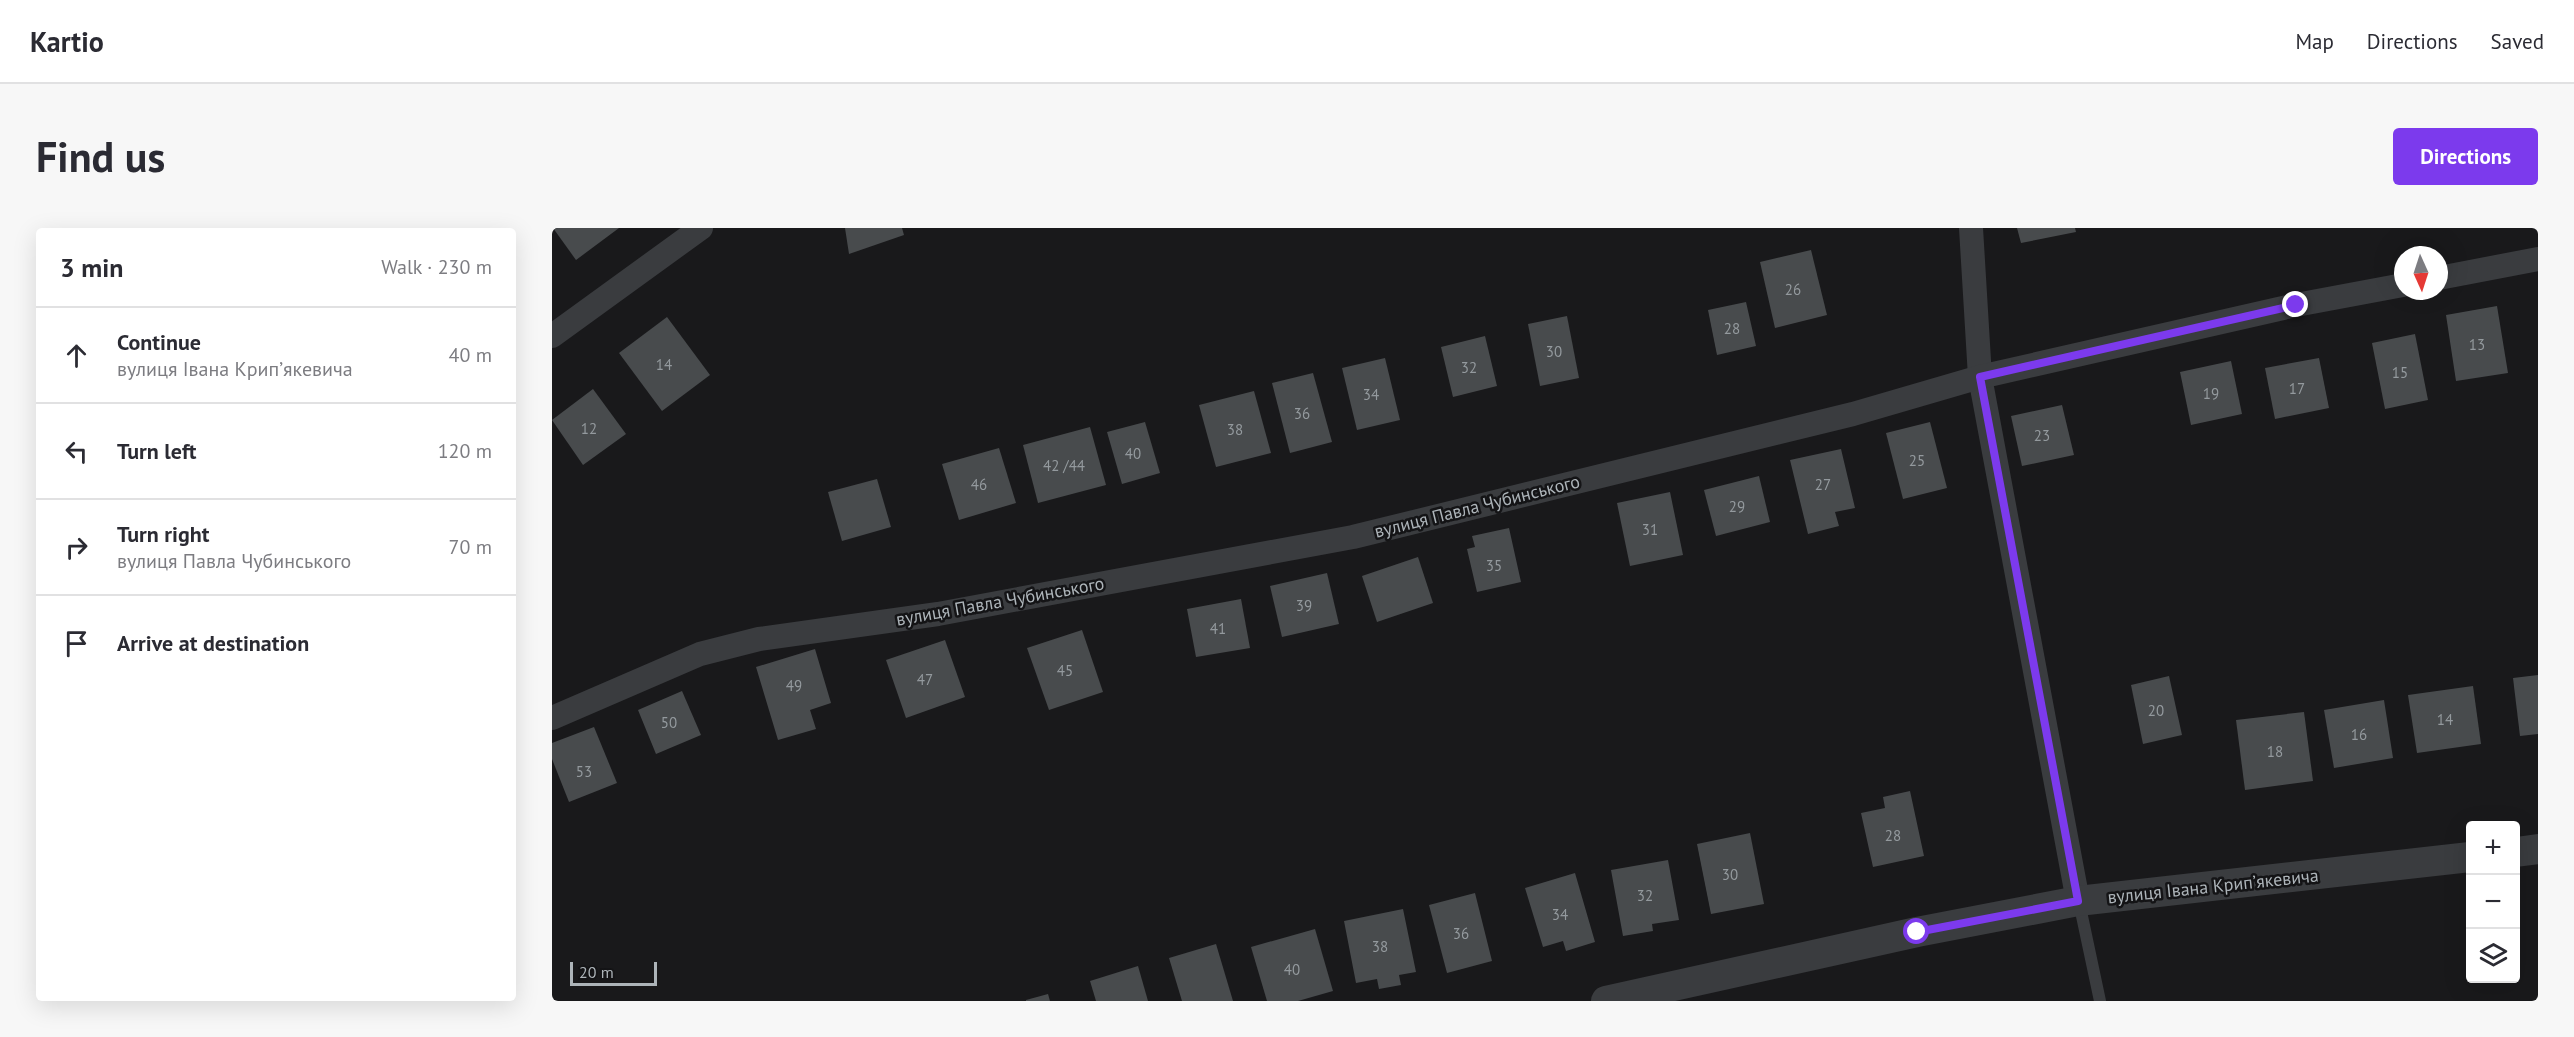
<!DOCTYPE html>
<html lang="en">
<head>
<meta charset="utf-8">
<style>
  body { margin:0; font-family:"PT Sans",sans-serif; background:#f7f7f7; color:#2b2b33 }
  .controls { position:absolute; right:18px; bottom:18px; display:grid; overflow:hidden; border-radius:6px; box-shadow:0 6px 24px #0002 }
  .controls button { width:54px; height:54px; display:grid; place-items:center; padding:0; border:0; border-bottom:2px solid #e1e1e2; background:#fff; color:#2b2b33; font:30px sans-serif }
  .compass { position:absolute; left:1842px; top:18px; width:54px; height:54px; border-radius:50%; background:#fff; box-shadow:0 6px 24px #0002; rotate:177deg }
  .scale { position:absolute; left:18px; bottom:15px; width:87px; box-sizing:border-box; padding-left:6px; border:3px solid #adb4b9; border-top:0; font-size:16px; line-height:21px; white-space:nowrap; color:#adb4b9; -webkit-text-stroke:4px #141416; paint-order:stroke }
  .stop { position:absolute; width:18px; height:18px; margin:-14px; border:4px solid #7c3aed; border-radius:50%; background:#fff }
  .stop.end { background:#7c3aed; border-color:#fff; box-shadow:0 2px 6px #0008 }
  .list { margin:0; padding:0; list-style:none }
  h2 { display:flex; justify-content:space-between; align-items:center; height:78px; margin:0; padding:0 24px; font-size:26px }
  h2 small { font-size:20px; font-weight:400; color:#7c7c81 }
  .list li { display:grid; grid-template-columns:39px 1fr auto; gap:18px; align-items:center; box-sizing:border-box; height:96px; padding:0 24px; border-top:2px solid #e1e1e2 }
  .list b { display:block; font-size:22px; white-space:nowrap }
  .list p { margin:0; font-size:20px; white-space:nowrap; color:#7c7c81 }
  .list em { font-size:20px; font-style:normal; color:#7c7c81 }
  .icon { flex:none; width:33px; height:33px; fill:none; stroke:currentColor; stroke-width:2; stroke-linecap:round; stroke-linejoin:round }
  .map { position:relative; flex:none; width:1986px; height:773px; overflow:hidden; border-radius:6px }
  header { display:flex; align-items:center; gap:36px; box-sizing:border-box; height:84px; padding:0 30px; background:#fff; border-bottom:2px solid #e1e1e2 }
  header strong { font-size:28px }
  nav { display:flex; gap:33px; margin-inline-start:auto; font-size:21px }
  .intro { display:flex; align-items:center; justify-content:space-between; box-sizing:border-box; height:144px; padding:0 36px }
  h1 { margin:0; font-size:42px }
  .button { padding:15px 27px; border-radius:6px; background:#7c3aed; color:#fff; font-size:21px; font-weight:700 }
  main { display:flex; gap:36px; padding:0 36px }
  aside { flex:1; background:#fff; border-radius:6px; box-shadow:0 6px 24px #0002 }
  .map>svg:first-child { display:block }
  .building { fill:#484b4d }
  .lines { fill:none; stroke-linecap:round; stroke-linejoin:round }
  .service { stroke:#3a3c3f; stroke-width:12 }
  .minor { stroke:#3a3c3f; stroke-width:24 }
  .tertiary { stroke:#3a3c3f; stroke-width:30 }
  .route { stroke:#7c3aed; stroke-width:8 }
  .labels { text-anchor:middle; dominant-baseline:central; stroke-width:5; stroke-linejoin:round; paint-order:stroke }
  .number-label { font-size:15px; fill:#949a9e }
  .street-label { font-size:18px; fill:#adb4b9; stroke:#141416 }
</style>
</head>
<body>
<header>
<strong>Kartio</strong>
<nav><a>Map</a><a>Directions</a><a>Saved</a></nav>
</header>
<div class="intro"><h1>Find us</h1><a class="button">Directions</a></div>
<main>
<aside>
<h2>3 min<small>Walk · 230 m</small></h2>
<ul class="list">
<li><svg class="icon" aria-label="ahead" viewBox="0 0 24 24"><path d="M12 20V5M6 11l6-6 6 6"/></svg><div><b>Continue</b><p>вулиця Івана Крипʼякевича</p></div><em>40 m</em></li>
<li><svg class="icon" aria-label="left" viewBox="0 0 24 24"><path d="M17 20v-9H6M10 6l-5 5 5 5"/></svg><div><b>Turn left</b></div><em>120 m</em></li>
<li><svg class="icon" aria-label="right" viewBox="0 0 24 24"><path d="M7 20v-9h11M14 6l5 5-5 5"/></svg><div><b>Turn right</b><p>вулиця Павла Чубинського</p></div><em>70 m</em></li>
<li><svg class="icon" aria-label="arrive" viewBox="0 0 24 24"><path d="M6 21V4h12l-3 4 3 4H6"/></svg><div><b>Arrive at destination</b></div></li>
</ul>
</aside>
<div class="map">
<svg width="1986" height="773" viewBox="0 0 1986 773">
  <rect width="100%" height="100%" fill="#19191b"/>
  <g class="building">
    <path d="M1,0H67L24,32Z"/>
    <path d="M293,0H350L352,7L297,26Z"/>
    <path d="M1465,0H1523L1524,4L1469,15Z"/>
    <path d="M1259,22L1275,87L1223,100L1208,34Z"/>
    <path d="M1194,74L1204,118L1165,127L1156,82Z"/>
    <path d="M1945,78L1956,145L1904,153L1894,87Z"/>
    <path d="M1015,88L1027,150L988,158L976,96Z"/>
    <path d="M115,89L158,147L110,183L67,125Z"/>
    <path d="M1863,106L1876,172L1833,181L1820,115Z"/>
    <path d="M933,108L945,158L901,169L889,119Z"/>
    <path d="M833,130L848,192L805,202L790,140Z"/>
    <path d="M1767,130L1777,180L1723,191L1713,140Z"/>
    <path d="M1679,133L1690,186L1639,197L1628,144Z"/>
    <path d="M761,145L780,214L738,225L720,155Z"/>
    <path d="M41,161L74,206L31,237L0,192Z"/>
    <path d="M702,163L719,225L664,239L647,177Z"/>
    <path d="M1510,177L1522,227L1470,238L1459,188Z"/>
    <path d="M593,194L608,245L570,256L555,204Z"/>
    <path d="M1378,194L1395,260L1351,271L1334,205Z"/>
    <path d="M538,199L554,257L486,275L471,217Z"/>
    <path d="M447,220L464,275L407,292L390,236Z"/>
    <path d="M1289,221L1303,280L1283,284L1287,298L1256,306L1238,232Z"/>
    <path d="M1207,248L1218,294L1164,308L1152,262Z"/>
    <path d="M325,251L339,299L290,313L276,264Z"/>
    <path d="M1118,264L1131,327L1078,338L1065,275Z"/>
    <path d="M957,300L969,354L925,364L915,321L923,319L920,308Z"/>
    <path d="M866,329L881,375L825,394L810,348Z"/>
    <path d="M775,345L787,396L730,409L718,358Z"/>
    <path d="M689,371L698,420L644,429L635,381Z"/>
    <path d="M530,402L551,464L497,482L475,420Z"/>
    <path d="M393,412L413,469L354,490L334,432Z"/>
    <path d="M263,421L279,475L258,482L264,501L226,512L204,439Z"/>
    <path d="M1986,447V506L1968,508L1961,450Z"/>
    <path d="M1617,448L1630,507L1591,516L1579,457Z"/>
    <path d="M1921,458L1929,516L1865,525L1856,467Z"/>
    <path d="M130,463L149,507L104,526L86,482Z"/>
    <path d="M1832,472L1841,530L1782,540L1772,482Z"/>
    <path d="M1752,484L1761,553L1693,562L1684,492Z"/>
    <path d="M42,499L65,555L17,574L0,531V515Z"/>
    <path d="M1358,563L1372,628L1321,639L1309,585L1333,580L1331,569Z"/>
    <path d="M1198,605L1212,676L1159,686L1145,616Z"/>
    <path d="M1116,632L1127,692L1100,696L1101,703L1071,708L1059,642Z"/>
    <path d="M1023,645L1043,714L1014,723L1011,713L991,719L973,660Z"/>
    <path d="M923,665L940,733L895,745L877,677Z"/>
    <path d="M851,681L864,744L847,747L849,757L827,761L825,751L804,755L792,693Z"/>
    <path d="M763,701L781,763L746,773H715L699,719Z"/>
    <path d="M664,716L681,773H630L617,730Z"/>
    <path d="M586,738L596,773H544L538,753Z"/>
    <path d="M496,766L498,773H474V772Z"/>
  </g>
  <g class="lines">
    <path class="service" d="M1527,674L1548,773"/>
    <g class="minor">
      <path d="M1419,0L1428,149L1526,673"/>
      <path d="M1887,50L1986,31"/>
      <path d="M0,108L149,0"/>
      <path d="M0,490L148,426L207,411L386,386L801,309L1301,186L1428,149L1744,77L1851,57"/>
    </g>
    <g class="tertiary">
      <path d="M1964,624L1986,621"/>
      <path d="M1054,773L1365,704L1526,673L1918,629"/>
    </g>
  </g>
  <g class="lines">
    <path class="route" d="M1365,704L1526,673L1428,149L1744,77"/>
  </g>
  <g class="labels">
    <g class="number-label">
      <text x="1241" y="61">26</text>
      <text x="1180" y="100">28</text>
      <text x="1925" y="116">13</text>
      <text x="1002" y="123">30</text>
      <text x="112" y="136">14</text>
      <text x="917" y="139">32</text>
      <text x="1848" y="144">15</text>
      <text x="1745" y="160">17</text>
      <text x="1659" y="165">19</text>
      <text x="819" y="166">34</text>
      <text x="750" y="185">36</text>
      <text x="37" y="200">12</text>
      <text x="683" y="201">38</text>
      <text x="1490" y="207">23</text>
      <text x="581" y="225">40</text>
      <text x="1365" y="232">25</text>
      <text x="512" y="237">42 /44</text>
      <text x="427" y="256">46</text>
      <text x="1271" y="256">27</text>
      <text x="1185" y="278">29</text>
      <text x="1098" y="301">31</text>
      <text x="942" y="337">35</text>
      <text x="752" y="377">39</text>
      <text x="666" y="400">41</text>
      <text x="513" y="442">45</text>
      <text x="373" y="451">47</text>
      <text x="242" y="457">49</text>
      <text x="1604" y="482">20</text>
      <text x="1893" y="491">14</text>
      <text x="117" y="494">50</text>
      <text x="1807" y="506">16</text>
      <text x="1723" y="523">18</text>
      <text x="32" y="543">53</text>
      <text x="1341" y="607">28</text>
      <text x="1178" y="646">30</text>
      <text x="1093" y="667">32</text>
      <text x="1008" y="686">34</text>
      <text x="909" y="705">36</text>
      <text x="828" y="718">38</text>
      <text x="740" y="741">40</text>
    </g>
    <g class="street-label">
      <text transform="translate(925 278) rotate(-14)">вулиця Павла Чубинського</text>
      <text transform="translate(448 373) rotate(-10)">вулиця Павла Чубинського</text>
      <text transform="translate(1661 658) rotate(-6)">вулиця Івана Крипʼякевича</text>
    </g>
  </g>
</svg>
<div class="controls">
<button>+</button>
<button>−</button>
<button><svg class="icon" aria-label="layers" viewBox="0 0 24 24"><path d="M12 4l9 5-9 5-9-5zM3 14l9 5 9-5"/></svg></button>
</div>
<svg class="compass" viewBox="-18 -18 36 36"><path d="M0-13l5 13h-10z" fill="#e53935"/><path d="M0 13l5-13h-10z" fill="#7c7c81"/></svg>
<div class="scale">20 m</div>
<div class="stop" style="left:1365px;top:704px"></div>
<div class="stop end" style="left:1744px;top:77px"></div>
</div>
</main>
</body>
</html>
